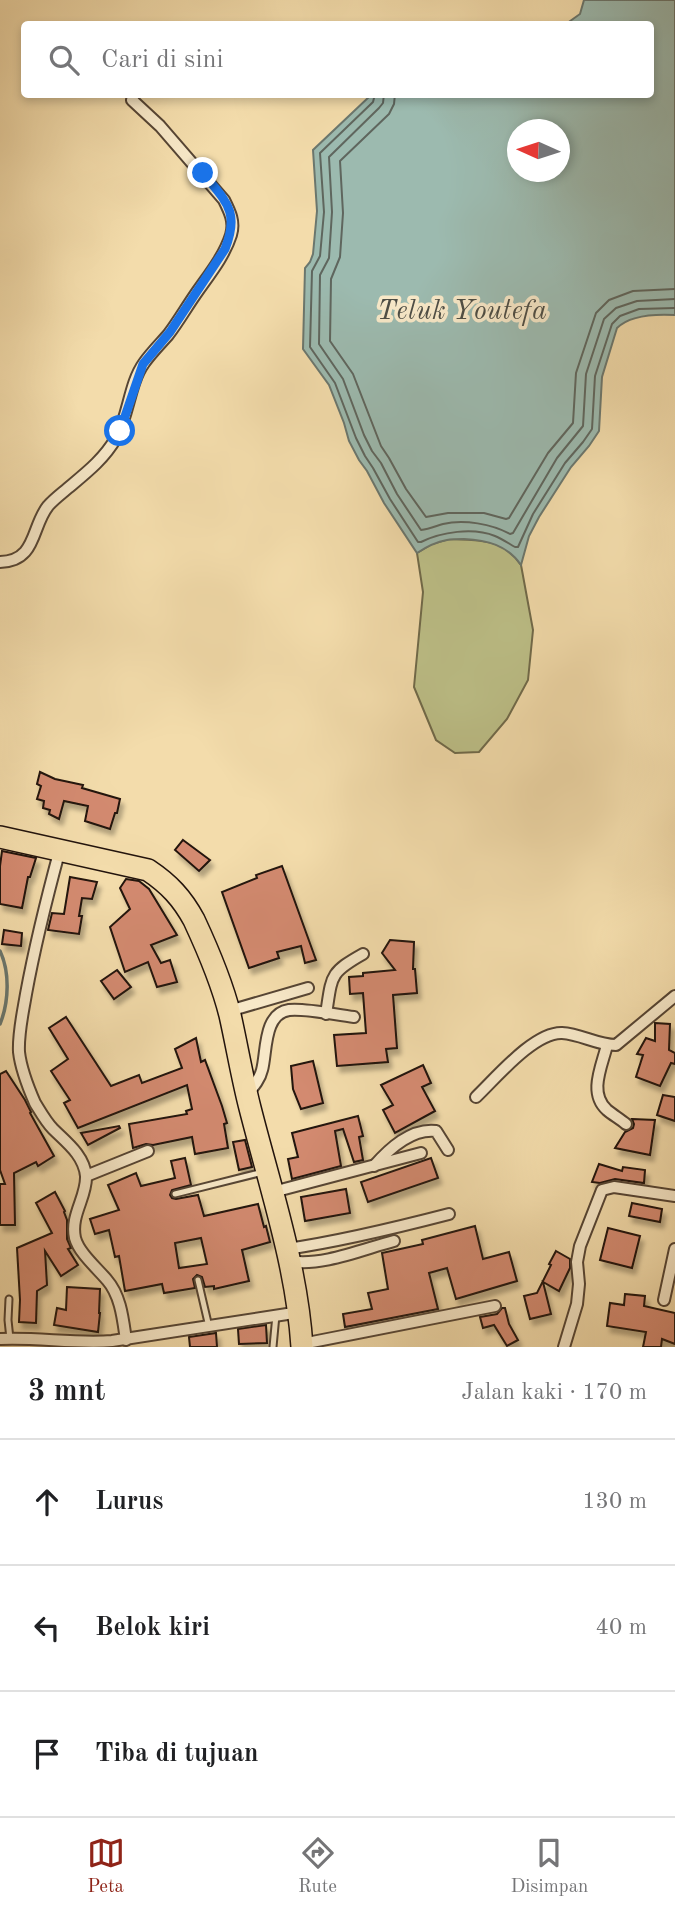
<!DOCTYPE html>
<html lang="id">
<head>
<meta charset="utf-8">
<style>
  body { margin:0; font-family:"Old Standard TT",serif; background:#f6f6f6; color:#202124 }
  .compass { position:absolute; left:507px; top:119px; width:63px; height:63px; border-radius:50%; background:#fff; box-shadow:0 4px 10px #0003; rotate:273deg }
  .stop { position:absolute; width:21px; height:21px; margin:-16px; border:5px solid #1a73e8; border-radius:50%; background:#fff }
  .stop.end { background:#1a73e8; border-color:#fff; box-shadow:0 2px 7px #0008 }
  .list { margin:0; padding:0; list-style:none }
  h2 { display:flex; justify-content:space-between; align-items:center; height:91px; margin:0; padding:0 28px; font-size:30px }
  h2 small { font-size:23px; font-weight:400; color:#757577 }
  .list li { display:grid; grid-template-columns:46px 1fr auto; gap:21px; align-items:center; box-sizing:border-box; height:126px; padding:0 28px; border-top:2px solid #e0e0e0 }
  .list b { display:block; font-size:26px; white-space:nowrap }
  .list em { font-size:23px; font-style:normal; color:#757577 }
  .icon { flex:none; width:38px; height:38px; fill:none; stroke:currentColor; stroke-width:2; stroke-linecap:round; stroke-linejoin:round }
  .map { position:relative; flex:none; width:675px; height:1347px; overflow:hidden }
  .search { position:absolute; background:#fff; box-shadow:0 4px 10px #0003; left:21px; right:21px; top:21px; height:77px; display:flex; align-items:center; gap:18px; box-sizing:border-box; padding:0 24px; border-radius:7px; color:#757577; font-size:26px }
  .sheet { height:469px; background:#fff }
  nav { display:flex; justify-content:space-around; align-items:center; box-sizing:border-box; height:98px; border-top:2px solid #e0e0e0; background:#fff; font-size:19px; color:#757577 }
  nav a { display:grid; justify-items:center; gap:4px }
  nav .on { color:#8f2418 }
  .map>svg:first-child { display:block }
  .green { fill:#bdc088; stroke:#706a4a; stroke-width:2 }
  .water { fill:#9cbaaf; stroke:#6b776e; stroke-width:2; fill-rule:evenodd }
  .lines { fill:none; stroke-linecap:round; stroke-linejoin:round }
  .shore { stroke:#5f665e; stroke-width:2 }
  .stream { stroke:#6b776e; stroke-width:3.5 }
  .building { fill:#d38a6f; stroke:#22130c; stroke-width:2; fill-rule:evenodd; filter:url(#shadow) }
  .lane-casing { stroke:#564534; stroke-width:9 }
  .street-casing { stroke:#564534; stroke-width:14 }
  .highway-casing { stroke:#22130c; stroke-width:24 }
  .lane { stroke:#f7e8c8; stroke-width:5 }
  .street { stroke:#f7e8c8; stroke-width:10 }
  .highway { stroke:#f3dcab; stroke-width:21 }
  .route { stroke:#1a73e8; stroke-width:9 }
  .labels { text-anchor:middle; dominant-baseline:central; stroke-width:7; stroke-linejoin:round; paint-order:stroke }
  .water-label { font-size:28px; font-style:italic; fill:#4d4d45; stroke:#f7e8c8 }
</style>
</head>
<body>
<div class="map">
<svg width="675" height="1347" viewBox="0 0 675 1347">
  <defs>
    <filter id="shadow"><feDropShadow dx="3.5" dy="6" stdDeviation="2" flood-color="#0004"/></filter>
  </defs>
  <rect width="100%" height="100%" fill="#f3dcab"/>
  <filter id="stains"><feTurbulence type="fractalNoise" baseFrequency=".00286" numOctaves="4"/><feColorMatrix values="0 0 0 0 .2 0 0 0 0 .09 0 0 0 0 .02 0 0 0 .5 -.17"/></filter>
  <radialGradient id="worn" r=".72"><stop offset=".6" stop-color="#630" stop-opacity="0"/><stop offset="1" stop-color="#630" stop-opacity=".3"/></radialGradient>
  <path class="green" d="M449,539C478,540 503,538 521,565L533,630L528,680L507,719L479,752L455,753L436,740L414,687L423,592L417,553L432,544Z"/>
  <path class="water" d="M584,0H675V315C657,314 631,314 617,328L602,377L599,431L589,446L571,467L539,517L529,536L521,565C507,545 487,540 464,539C458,539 452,539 447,540C436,542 426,547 417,553L384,503L367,471L359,460L349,441L344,423L329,385L303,349L305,268L310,262L313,254L317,211L313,150L371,95L650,94V24H566L580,14ZM518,130H560V172H518Z"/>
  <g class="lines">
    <g class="shore">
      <path d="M375,94L373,102L320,153L324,212L320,256L312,271L310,347L335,383L356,438L365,456L373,468L390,499L418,542H421C441,532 473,527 495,536C502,539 508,543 515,547H518L533,514L565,463L583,442L592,429L595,376L612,324L620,316L639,309L675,308"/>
      <path d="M384,94L383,103L379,108L329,157L332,212L329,258L320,275L319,344L343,379L364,435L372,451L381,463L397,494L421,530C429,529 436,526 443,524C464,519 492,524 510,534L513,533L557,458L583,426L586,374L604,319L616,308L637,301L675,299"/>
      <path d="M395,94L394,104L389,114L340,161L343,213L340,257L331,279L330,341L353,374L381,446L389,458L406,489L426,517L448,513H484L506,519L509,518L548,453L573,423L576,373L596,313L609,300L633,291L675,289"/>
    </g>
    <path class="stream" d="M0,951C10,972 9,1002 0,1024"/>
  </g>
  <g class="building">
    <path d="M40,772L55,779L83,785L82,788L120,799L117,813H115L110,829L85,821L88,806L64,801L59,819L49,814L50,810L43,808L44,801L37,799L41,786L37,784Z"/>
    <path d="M183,840L210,860L199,871L175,850Z"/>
    <path d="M2,851L36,858L30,877H28L22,908L0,904V866Z"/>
    <path d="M282,866L316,960L305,963L301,946L277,952L279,958L249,968L222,892L257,878L256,875Z"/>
    <path d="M70,877L97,882L92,899L82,898L79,916H82L79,934L48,930L52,913L64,914Z"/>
    <path d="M126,879L139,881L149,889L177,935L151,945L161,963L170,960L177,982L157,987L148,962L125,972L110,927L130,909L120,888Z"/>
    <path d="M4,930L22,933L21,946L2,944Z"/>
    <path d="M390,940L414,942L413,969H415L417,993L393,995L397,1048L386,1049L388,1062L337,1066L334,1035L366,1033L363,993L350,994L349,977L363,976V973L395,970L382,953Z"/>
    <path d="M117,970L131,987L114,999L101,981Z"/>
    <path d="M66,1017L111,1086L139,1075L142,1083L182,1068L175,1049L196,1038L201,1062L205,1060L222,1106L227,1123L224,1124L228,1148L195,1154L192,1137L153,1145L146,1144L133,1148L129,1124L187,1114L186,1111L192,1109L187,1085L78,1128L64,1103L70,1100L51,1071L68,1059L49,1028Z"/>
    <path d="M655,1023L670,1024L669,1050L675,1053V1064L671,1063L660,1086L636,1077L643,1055L637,1054L646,1038L655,1041Z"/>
    <path d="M313,1061L323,1103L301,1109L293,1089L291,1066Z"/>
    <path d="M423,1065L431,1083L422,1087L435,1111L395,1133L383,1110L393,1105L381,1085Z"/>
    <path d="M6,1071L25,1100L31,1112L30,1113L54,1156L38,1166L36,1162L14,1173L15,1225H0V1184H5L0,1170V1074Z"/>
    <path d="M663,1095L675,1097V1121L657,1115Z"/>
    <path d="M358,1116L363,1136L359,1137L363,1160L354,1162L343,1129L335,1131L341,1166L292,1179L288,1159L298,1157L292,1133Z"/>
    <path d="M632,1119L655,1120L650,1155L615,1148L625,1132L633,1128L634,1124Z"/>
    <path d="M119,1126L120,1128L88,1145L81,1133Z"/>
    <path d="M245,1140L252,1167L239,1170L233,1142Z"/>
    <path d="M185,1158L191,1185L172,1190L170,1195L172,1198L176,1199L198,1195L204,1216L258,1204L264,1227L266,1226L270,1242L242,1250L249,1281L214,1289V1286L205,1287L202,1277L197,1275L193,1279L195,1288L164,1293L162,1284L125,1291L119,1256L115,1257L109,1230L95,1234L90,1219L119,1210L108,1185L136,1173L141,1186L175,1178L171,1161ZM201,1238L207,1264L179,1268L175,1243Z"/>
    <path d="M431,1158L438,1178L368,1202L361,1182Z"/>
    <path d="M599,1164L622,1171L623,1167L645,1170L644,1183L615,1179L600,1183L592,1182Z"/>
    <path d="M346,1189L350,1213L305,1221L301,1197Z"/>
    <path d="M55,1192L65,1211L64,1212L67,1220V1239L71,1248L68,1249L78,1265L61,1276L45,1251L47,1285L37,1291L36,1323L19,1322L20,1300L17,1248L52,1233L36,1203Z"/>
    <path d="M632,1203L662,1209L660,1222L629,1216Z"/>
    <path d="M475,1226L483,1259L509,1252L517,1281L456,1299L447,1268L429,1273L438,1309L345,1327L343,1314L372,1309L368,1293L388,1289L382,1253L423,1244L422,1240Z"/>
    <path d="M608,1228L640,1236L632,1268L600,1260Z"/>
    <path d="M556,1251L570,1259V1268L559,1291L543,1282L551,1314L530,1319L524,1296L537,1293L551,1265L549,1264Z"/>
    <path d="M67,1287L100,1289L99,1313H100L98,1332L54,1325L57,1308L66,1310Z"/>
    <path d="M625,1294L645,1296L644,1306L675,1313V1344L662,1339L661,1347H643L646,1332L607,1326L610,1303L624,1305Z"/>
    <path d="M502,1308H505L509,1324L518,1340L507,1346L494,1325L483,1328L480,1317L497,1314Z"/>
    <path d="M266,1325L267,1343L239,1344L238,1329Z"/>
    <path d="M216,1333L217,1347H190L189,1337Z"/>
  </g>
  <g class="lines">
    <defs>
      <g id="lane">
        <path d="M175,1194L263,1172"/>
        <path d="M198,1280L209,1327"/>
        <path d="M9,1299L8,1320L10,1339"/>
        <path d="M273,1347L276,1315"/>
      </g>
      <g id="street">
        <path d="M0,562C37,561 31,527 48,506C54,499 61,494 68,488C86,473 104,459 116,438C129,415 129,384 144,363C151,353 160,344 168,335C178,322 186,308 195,295C208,276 224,257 231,235C235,222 230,212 224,200L160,126L132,100L134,94"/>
        <path d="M60,849C47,897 35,945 26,994C23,1012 18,1033 19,1052C21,1070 28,1087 35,1103C40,1111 46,1122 53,1129C66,1142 84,1155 86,1176C87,1197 70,1215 75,1238C79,1253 97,1268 107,1280C121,1296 123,1320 126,1340"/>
        <path d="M229,1011L308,988"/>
        <path d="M326,1014C332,976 329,973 363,954"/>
        <path d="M607,1045C602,1066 588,1093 607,1110C613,1115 620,1119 626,1124"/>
        <path d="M248,1093C254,1086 260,1079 262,1070C267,1052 263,1014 289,1010C306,1008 336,1015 354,1017"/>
        <path d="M476,1097C496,1078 534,1032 562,1033C581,1034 597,1045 616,1045L675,996"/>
        <path d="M374,1166C389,1149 411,1128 436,1131L448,1150"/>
        <path d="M86,1176L148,1151"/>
        <path d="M273,1192L421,1153"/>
        <path d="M287,1249C342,1241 395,1228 449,1214"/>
        <path d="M289,1261C321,1267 363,1249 394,1241"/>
        <path d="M664,1300L675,1249"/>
        <path d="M0,1339C37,1337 75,1344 112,1341L300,1312"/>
        <path d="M302,1344L495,1306"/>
        <path d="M564,1347L577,1304L579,1284L577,1262L580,1246L602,1190L614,1187L675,1196"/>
      </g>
      <path id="highway" d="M0,837L148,870C169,884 182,898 194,920C208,950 222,983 230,1015C237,1046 242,1077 250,1108C270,1187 297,1266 302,1347"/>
    </defs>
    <use href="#lane" class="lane-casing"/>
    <use href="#street" class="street-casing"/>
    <use href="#highway" class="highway-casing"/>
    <use href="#lane" class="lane"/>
    <use href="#street" class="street"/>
    <use href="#highway" class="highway"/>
  </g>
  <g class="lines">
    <path class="route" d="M120,431L143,364L170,332L225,249C240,211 226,202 203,173"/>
  </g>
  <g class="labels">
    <g class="water-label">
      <text x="462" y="312">Teluk Youtefa</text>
    </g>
  </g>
  <rect width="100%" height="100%" filter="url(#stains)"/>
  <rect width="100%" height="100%" fill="url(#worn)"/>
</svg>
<svg class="compass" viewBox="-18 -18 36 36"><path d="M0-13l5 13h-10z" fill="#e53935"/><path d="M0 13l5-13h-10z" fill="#757577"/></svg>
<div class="stop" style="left:120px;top:431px"></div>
<div class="stop end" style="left:203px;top:173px"></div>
<div class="search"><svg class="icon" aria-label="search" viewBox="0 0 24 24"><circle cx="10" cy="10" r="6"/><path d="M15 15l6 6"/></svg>Cari di sini</div>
</div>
<section class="sheet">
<h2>3 mnt<small>Jalan kaki · 170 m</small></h2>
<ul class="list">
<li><svg class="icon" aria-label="ahead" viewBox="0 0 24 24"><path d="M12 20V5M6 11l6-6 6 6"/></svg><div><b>Lurus</b></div><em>130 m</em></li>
<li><svg class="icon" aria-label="left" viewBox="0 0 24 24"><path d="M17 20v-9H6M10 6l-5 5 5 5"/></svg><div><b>Belok kiri</b></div><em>40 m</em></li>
<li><svg class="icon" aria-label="arrive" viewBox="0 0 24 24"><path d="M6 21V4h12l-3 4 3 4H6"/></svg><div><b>Tiba di tujuan</b></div></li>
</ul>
</section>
<nav>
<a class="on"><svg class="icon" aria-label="map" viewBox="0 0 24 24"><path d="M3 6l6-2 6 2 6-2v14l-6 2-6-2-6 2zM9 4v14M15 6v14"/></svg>Peta</a>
<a><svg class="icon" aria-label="directions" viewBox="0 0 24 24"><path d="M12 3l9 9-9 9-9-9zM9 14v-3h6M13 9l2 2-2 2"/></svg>Rute</a>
<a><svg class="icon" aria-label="saved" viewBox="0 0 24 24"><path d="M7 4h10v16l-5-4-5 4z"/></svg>Disimpan</a>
</nav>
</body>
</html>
